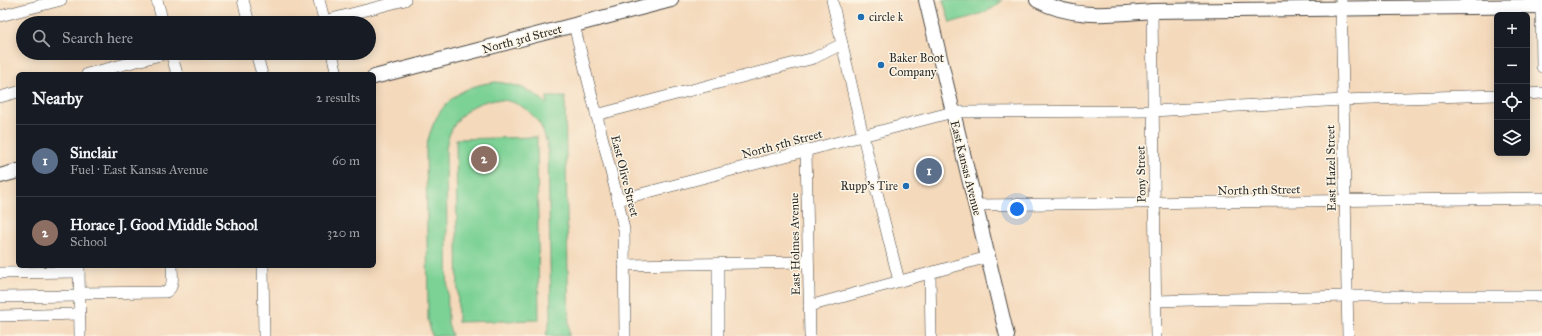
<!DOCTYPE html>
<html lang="en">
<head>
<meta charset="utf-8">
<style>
  body { margin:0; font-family:"IM FELL Great Primer",serif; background:#20242c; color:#f1f3f6 }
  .controls { position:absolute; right:12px; top:12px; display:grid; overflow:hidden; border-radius:6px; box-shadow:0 2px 10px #0003 }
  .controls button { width:36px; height:36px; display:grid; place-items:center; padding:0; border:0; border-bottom:1px solid #363941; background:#171b24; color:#f1f3f6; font:20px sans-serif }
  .you { position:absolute; left:1017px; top:209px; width:14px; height:14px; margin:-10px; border:3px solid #fff; border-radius:50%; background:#1a73e8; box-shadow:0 0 0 6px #1a73e833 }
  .badge { display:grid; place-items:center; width:26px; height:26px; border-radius:50%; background:#8c9099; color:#fff; font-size:13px; font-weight:700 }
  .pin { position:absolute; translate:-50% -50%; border:2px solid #fff; box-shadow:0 1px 4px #0006 }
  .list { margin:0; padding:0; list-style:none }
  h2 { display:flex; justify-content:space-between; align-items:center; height:52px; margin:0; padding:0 16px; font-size:17px }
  h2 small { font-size:13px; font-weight:400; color:#9ea1a6 }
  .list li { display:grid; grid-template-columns:26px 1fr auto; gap:12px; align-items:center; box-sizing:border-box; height:72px; padding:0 16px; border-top:1px solid #363941 }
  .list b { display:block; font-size:15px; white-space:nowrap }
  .list p { margin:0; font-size:13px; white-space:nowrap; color:#9ea1a6 }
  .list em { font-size:13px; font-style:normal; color:#9ea1a6 }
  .icon { flex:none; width:22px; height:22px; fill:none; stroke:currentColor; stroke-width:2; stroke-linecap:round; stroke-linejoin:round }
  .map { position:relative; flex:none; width:1542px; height:336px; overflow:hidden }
  .search { position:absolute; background:#171b24; box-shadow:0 2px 10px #0003; left:16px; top:16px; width:360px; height:44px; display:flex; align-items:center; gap:10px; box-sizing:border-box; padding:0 14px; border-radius:22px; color:#9ea1a6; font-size:15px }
  .panel { position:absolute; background:#171b24; box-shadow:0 2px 10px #0003; left:16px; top:72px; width:360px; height:196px; border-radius:6px }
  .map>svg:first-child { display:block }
  .grass { fill:#7bd195; stroke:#537e60 }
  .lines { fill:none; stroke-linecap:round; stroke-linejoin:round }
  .minor-casing { stroke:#494541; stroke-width:12 }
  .major-casing { stroke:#494541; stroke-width:16 }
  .minor { stroke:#fff; stroke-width:11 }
  .major { stroke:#fff; stroke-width:14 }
  .poi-dot { fill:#1f6fb2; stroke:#fcf5e5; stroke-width:1.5 }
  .labels { text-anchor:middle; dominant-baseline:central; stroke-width:3; stroke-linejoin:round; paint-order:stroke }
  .poi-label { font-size:12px; fill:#2b2b2b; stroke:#fcf5e5; text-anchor:start }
  .street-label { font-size:12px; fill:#2b2b2b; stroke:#fcf5e5 }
</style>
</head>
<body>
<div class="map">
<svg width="1542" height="336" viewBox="0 0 1542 336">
  <rect width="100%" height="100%" fill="#fcf5e5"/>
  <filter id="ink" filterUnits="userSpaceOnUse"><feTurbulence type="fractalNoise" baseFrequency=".025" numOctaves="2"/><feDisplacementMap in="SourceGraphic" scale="8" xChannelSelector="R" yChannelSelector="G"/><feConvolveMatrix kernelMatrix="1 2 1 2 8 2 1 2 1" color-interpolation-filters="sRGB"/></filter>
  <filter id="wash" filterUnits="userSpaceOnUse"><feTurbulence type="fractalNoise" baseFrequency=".012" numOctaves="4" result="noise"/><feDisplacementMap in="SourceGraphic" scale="16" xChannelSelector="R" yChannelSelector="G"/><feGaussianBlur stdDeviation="0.9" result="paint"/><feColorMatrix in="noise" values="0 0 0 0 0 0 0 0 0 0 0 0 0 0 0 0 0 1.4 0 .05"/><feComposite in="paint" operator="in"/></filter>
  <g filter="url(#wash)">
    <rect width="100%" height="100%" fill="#f4d9bb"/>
    <g class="grass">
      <path d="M943,0H1002C993,13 965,18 950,23Z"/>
      <path d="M496,82C516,84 532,90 547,104V97H565L569,336H546L551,315L548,149C546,140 544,131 539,123C510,81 452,100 446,149L448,323L452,336H432L428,320L426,148C434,109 454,86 496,82Z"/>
      <path d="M537,137L539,320L458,322L456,139Z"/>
    </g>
  </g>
  <g filter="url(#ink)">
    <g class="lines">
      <defs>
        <g id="minor">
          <path d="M157,0L163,23"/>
          <path d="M243,0L249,23"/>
          <path d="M319,0L325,23"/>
          <path d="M832,0L863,136L899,281"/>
          <path d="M1341,0L1348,336"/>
          <path d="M1541,0L1542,67"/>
          <path d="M1152,11L1156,336"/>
          <path d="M0,16L61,0"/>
          <path d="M324,21L405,0"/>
          <path d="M574,25L618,200L624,230L625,336"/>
          <path d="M171,53L177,74"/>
          <path d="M256,53L262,74"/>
          <path d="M332,53L337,74"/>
          <path d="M87,74L168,53"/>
          <path d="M1527,94L1542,93"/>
          <path d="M0,97L18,92"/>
          <path d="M596,115L814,58L842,44"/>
          <path d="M806,151L810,336"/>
          <path d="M618,200L953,112L1153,111L1343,100L1497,95"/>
          <path d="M976,205L1542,198"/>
          <path d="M718,264V336"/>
          <path d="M624,265L808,262"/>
          <path d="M79,266L80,336"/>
          <path d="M263,266L264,336"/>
          <path d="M0,273L79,272"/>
          <path d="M930,273L931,336"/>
          <path d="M79,293L166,292C175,288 172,274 172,266"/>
          <path d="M0,297L79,296"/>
          <path d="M1155,301L1347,296H1542"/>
          <path d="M809,306L988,257"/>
          <path d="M0,316L80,314"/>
        </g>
        <g id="major">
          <path d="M926,0L1007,336"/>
          <path d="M1037,0C1074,20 1112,14 1152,11L1542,6"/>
          <path d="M374,77L671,0"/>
          <path d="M0,176L18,171"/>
        </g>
      </defs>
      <use href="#minor" class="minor-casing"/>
      <use href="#major" class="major-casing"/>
      <use href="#minor" class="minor"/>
      <use href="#major" class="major"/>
    </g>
  </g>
  <g class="poi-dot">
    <circle cx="861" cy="17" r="4"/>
    <circle cx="881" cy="65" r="4"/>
    <circle cx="906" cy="186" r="4"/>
  </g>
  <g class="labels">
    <g class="poi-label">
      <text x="869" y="17">circle k</text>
      <text x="889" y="58">Baker Boot<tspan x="889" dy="14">Company</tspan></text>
      <text x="898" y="186" text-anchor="end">Rupp's Tire</text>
    </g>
    <g class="street-label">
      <text transform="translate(522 39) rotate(-15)">North 3rd Street</text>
      <text transform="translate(782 144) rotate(-15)">North 5th Street</text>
      <text transform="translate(966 168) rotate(76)">East Kansas Avenue</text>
      <text transform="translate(1331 168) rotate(-91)">East Hazel Street</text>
      <text transform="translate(1141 174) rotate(-91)">Pony Street</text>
      <text transform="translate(625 176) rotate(76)">East Olive Street</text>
      <text transform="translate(1259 190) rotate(-1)">North 5th Street</text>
      <text transform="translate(795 244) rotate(-91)">East Holmes Avenue</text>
    </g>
  </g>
</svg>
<div class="controls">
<button>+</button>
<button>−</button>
<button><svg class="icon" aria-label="locate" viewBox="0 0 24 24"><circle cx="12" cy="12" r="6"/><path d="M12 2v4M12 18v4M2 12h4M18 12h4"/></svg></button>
<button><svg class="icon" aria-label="layers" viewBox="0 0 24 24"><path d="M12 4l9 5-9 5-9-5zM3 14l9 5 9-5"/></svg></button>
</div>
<div class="you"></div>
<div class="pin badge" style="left:929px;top:171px;background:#5c6f8a">1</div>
<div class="pin badge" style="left:484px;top:159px;background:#8d6e63">2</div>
<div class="search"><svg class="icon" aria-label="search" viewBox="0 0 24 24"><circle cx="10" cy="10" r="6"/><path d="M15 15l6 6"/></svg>Search here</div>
<section class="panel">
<h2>Nearby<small>2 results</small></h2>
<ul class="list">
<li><span class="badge" style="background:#5c6f8a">1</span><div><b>Sinclair</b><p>Fuel · East Kansas Avenue</p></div><em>60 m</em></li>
<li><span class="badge" style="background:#8d6e63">2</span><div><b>Horace J. Good Middle School</b><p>School</p></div><em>320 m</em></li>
</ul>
</section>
</div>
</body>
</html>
